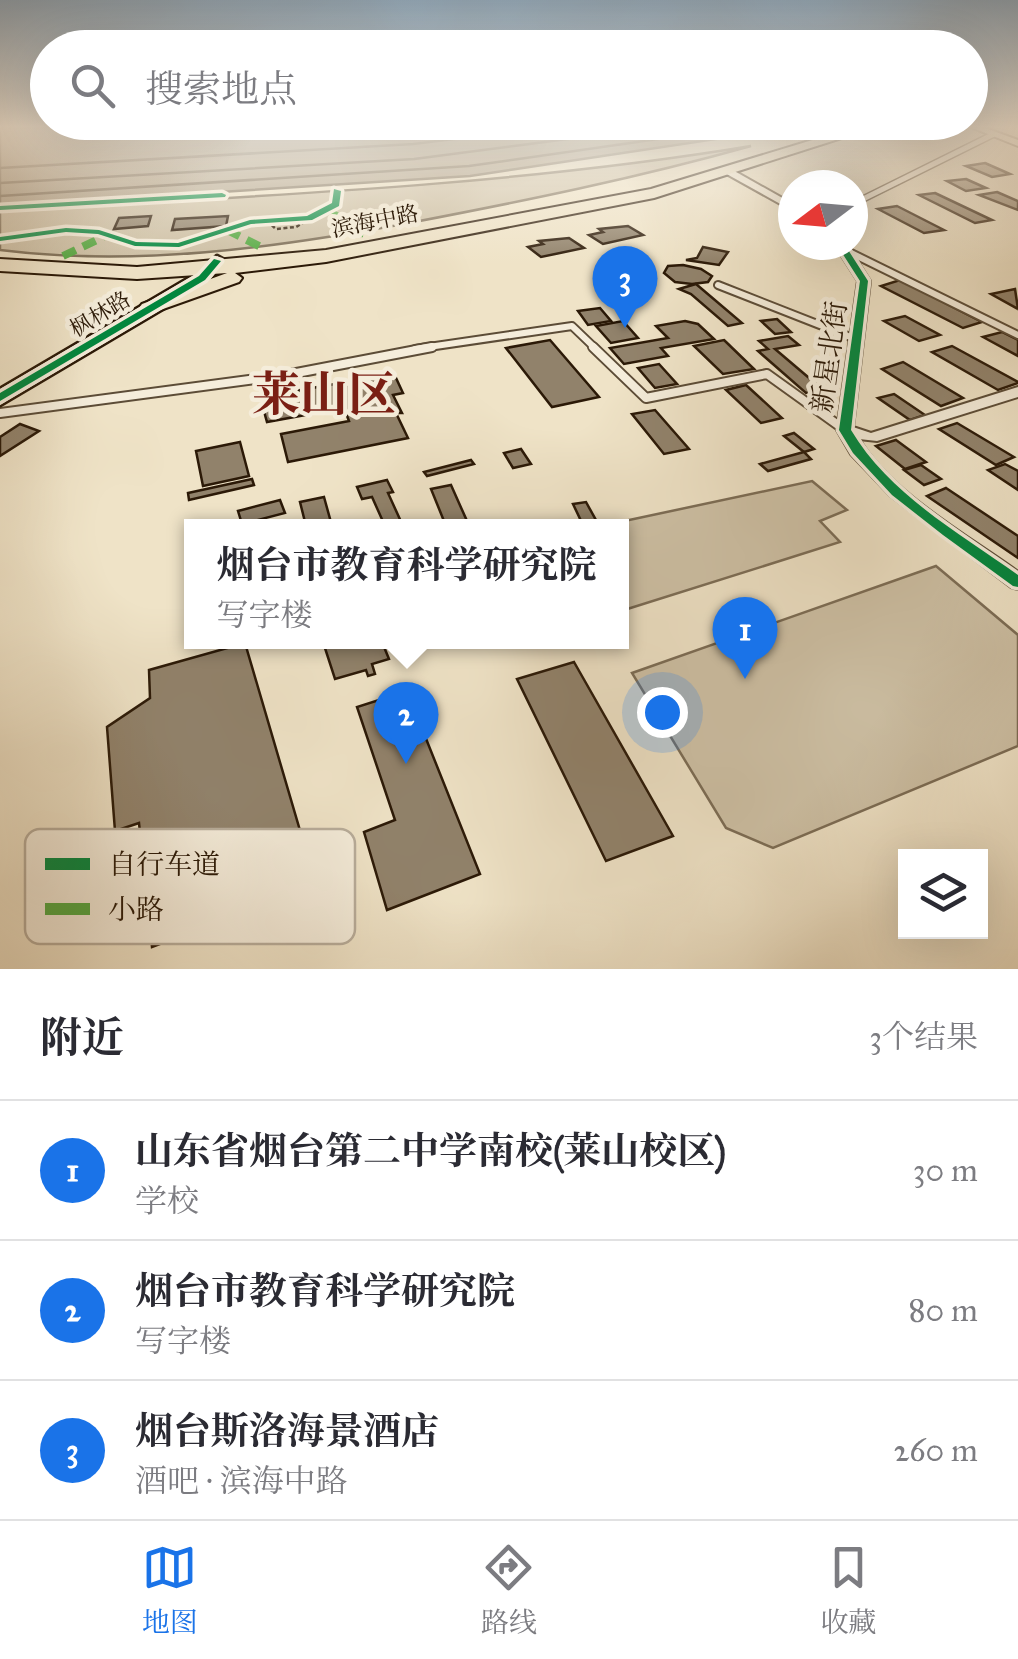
<!DOCTYPE html>
<html lang="zh">
<head>
<meta charset="utf-8">
<style>
  body { margin:0; font-family:"IM FELL Great Primer","Noto Serif SC",serif; background:#f7f7f7; color:#2b2b33 }
  .controls { position:absolute; right:30px; bottom:30px; display:grid; overflow:hidden; border-radius:0px; box-shadow:0 10px 40px #0002 }
  .controls button { width:90px; height:90px; display:grid; place-items:center; padding:0; border:0; border-bottom:2px solid #e1e1e2; background:#fff; color:#2b2b33; font:50px sans-serif }
  .compass { position:absolute; left:778px; top:170px; width:90px; height:90px; border-radius:50%; background:#fff; box-shadow:0 10px 40px #0002; rotate:254deg }
  .you { position:absolute; left:662px; top:712px; width:35px; height:35px; margin:-25px; border:8px solid #fff; border-radius:50%; background:#1a73e8; box-shadow:0 0 0 15px #1a73e833 }
  .badge { display:grid; place-items:center; width:65px; height:65px; border-radius:50%; background:#1a73e8; color:#fff; font-size:32px; font-weight:700 }
  .pin { position:absolute; translate:-50% -82px; filter:drop-shadow(0 2px 5px #0008) }
  .pin::after { content:''; position:absolute; top:52px; width:35px; height:30px; background:inherit; clip-path:polygon(0 0,100% 0,50% 100%) }
  .popup { position:absolute; left:184px; top:519px; width:445px; height:130px; box-sizing:border-box; display:grid; place-content:center; border-radius:0px; background:#fff; filter:drop-shadow(0 2px 8px #0005); font-size:32px; white-space:nowrap; color:#7c7c81 }
  .popup b { font-size:38px; color:#2b2b33 }
  .popup::after { content:''; position:absolute; left:50%; top:100%; margin-left:-20px; border:20px solid transparent; border-top-color:#fff }
  .list { margin:0; padding:0; list-style:none }
  h2 { display:flex; justify-content:space-between; align-items:center; height:130px; margin:0; padding:0 40px; font-size:42px }
  h2 small { font-size:32px; font-weight:400; color:#7c7c81 }
  .list li { display:grid; grid-template-columns:65px 1fr auto; gap:30px; align-items:center; box-sizing:border-box; height:140px; padding:0 40px; border-top:2px solid #e1e1e2 }
  .list b { display:block; font-size:38px; white-space:nowrap }
  .list p { margin:0; font-size:32px; white-space:nowrap; color:#7c7c81 }
  .list em { font-size:32px; font-style:normal; color:#7c7c81 }
  .icon { flex:none; width:55px; height:55px; fill:none; stroke:currentColor; stroke-width:2; stroke-linecap:round; stroke-linejoin:round }
  .map { position:relative; flex:none; width:1018px; height:969px; overflow:hidden }
  .search { position:absolute; background:#fff; box-shadow:0 10px 40px #0002; left:30px; right:30px; top:30px; height:110px; display:flex; align-items:center; gap:25px; box-sizing:border-box; padding:0 35px; border-radius:55px; color:#7c7c81; font-size:38px }
  .sheet { height:550px; background:#fff }
  nav { display:flex; justify-content:space-around; align-items:center; box-sizing:border-box; height:140px; border-top:2px solid #e1e1e2; background:#fff; font-size:28px; color:#7c7c81 }
  nav a { display:grid; justify-items:center; gap:5px }
  nav .on { color:#1a73e8 }
  .map>svg:first-child { display:block }
  .green { fill:#cec1a6; stroke:#7c6d56; stroke-width:2.5 }
  .water { fill:#ac9e86; stroke:#786953; stroke-width:2.5 }
  .lines { fill:none; stroke-linecap:round; stroke-linejoin:round }
  .shore { stroke:#6c5c46; stroke-width:2.5 }
  .building { fill:#91826b; stroke:#2b1907; stroke-width:2.5 }
  .lane-far2-casing { stroke:#5c4c37; stroke-width:8 }
  .lane-far1-casing { stroke:#5c4c37; stroke-width:10 }
  .lane-casing { stroke:#5c4c37; stroke-width:12 }
  .street-casing { stroke:#5c4c37; stroke-width:4 }
  .secondary-casing { stroke:#2b1907; stroke-width:5 }
  .primary-casing { stroke:#2b1907; stroke-width:4 }
  .path { stroke:#2b1907; stroke-width:2.5; stroke-dasharray:4 2.5; stroke-linecap:butt }
  .lane-far2 { stroke:#f5eddb; stroke-width:5 }
  .lane-far1 { stroke:#f5eddb; stroke-width:6 }
  .lane { stroke:#f5eddb; stroke-width:8 }
  .street { fill:#f5eddb; fill-rule:evenodd }
  .secondary { fill:#f5eddb; fill-rule:evenodd }
  .primary { fill:#efe3c7; fill-rule:evenodd }
  .quiet-far1 { stroke:#54a941; stroke-width:5; stroke-dasharray:11 5; stroke-linecap:butt }
  .quiet { stroke:#54a941; stroke-width:8; stroke-dasharray:14 8; stroke-linecap:butt }
  .cycleway-casing { stroke:#f5eddb; stroke-width:7 }
  .cycleway { fill:#00873e; fill-rule:evenodd }
  .labels { text-anchor:middle; dominant-baseline:central; stroke-width:9; stroke-linejoin:round; paint-order:stroke }
  .far-street-label { font-size:22px; fill:#2b1907; stroke:#f5eddb }
  .street-label { font-size:28px; fill:#2b1907; stroke:#f5eddb }
  .town-label { font-size:48px; font-weight:bold; fill:#7a1f14; stroke:#f5eddb }
  .key { fill:#f5eddb; stroke:#b8ad9b; stroke-width:2.5 }
  .key-label { font-size:28px; fill:#2b1907 }
</style>
</head>
<body>
<div class="map">
<svg width="1018" height="969" viewBox="0 0 1018 969">
  <rect width="100%" height="100%" fill="#efe3c7"/>
  <filter id="stains"><feTurbulence type="fractalNoise" baseFrequency=".002" numOctaves="4"/><feColorMatrix values="0 0 0 0 .2 0 0 0 0 .09 0 0 0 0 .02 0 0 0 .5 -.17"/></filter>
  <radialGradient id="worn" r=".72"><stop offset=".6" stop-color="#630" stop-opacity="0"/><stop offset="1" stop-color="#630" stop-opacity=".3"/></radialGradient>
  <g class="green">
    <path d="M751,146C637,178 524,201 409,223C274,248 137,267 0,250V211C251,196 502,187 751,146Z"/>
    <path d="M812,481L847,510L820,521L840,542L621,611V526H601Z"/>
    <path d="M936,566L1018,635V746L773,848L726,828L632,673Z"/>
  </g>
  <path class="water" d="M0,128H789L470,176L0,206Z"/>
  <g class="lines">
    <g class="shore">
      <path d="M0,168L413,144L546,128"/>
      <path d="M0,183L414,159L652,128"/>
      <path d="M0,196L469,166L735,128"/>
    </g>
  </g>
  <g class="building">
    <path d="M985,163L1010,174L992,177L966,166Z"/>
    <path d="M966,179L986,188L966,191L947,181Z"/>
    <path d="M997,192L1018,201V210L979,195Z"/>
    <path d="M935,193L992,220L975,223L919,195Z"/>
    <path d="M897,206L944,230L924,233L878,209Z"/>
    <path d="M151,216L148,226L114,229L119,218Z"/>
    <path d="M228,216L226,226L172,230L175,219Z"/>
    <path d="M628,226L643,235L603,244L589,235L603,232L599,229Z"/>
    <path d="M569,238L584,248L541,257L528,247L543,244L539,241Z"/>
    <path d="M703,247L728,252L719,265L686,260L697,258Z"/>
    <path d="M683,265L701,269L712,276L708,282L692,284L675,282L664,273L668,266Z"/>
    <path d="M900,280L982,322L963,328L881,286Z"/>
    <path d="M696,284L742,323L728,326L691,294L679,289Z"/>
    <path d="M1015,289L1018,309L991,294Z"/>
    <path d="M600,308L611,321L588,325L578,311Z"/>
    <path d="M905,316L940,335L919,341L884,321Z"/>
    <path d="M777,319L791,332L775,334L761,321Z"/>
    <path d="M623,321L638,338L611,343L596,326Z"/>
    <path d="M685,321L698,324L714,339L661,348L668,356L624,364L610,348L668,338L656,326Z"/>
    <path d="M1002,332L1018,340V356L983,337Z"/>
    <path d="M788,336L799,345L775,349L822,389L806,393L758,351L768,349L759,341Z"/>
    <path d="M550,340L599,397L552,407L506,348Z"/>
    <path d="M724,340L754,369L723,374L694,346Z"/>
    <path d="M952,346L1018,382V383L998,390L932,352Z"/>
    <path d="M903,362L963,398L941,406L882,369Z"/>
    <path d="M659,364L677,384L655,388L638,368Z"/>
    <path d="M376,377L379,382L396,378L403,393L393,395L402,413H396L408,438L288,462L281,434L349,421L344,408L267,422L260,397Z"/>
    <path d="M746,385L782,418L761,423L726,390Z"/>
    <path d="M894,394L925,415L910,420L878,398Z"/>
    <path d="M655,410L689,449L664,454L632,414Z"/>
    <path d="M957,423L1014,457L996,465L939,429Z"/>
    <path d="M20,424L39,431L0,456V437Z"/>
    <path d="M794,433L814,449L804,452L784,436Z"/>
    <path d="M896,440L926,462L905,469L876,446Z"/>
    <path d="M240,442L249,476L203,486L196,451Z"/>
    <path d="M521,449L531,464L513,468L504,453Z"/>
    <path d="M804,452L811,459L768,471L760,464Z"/>
    <path d="M471,460L474,464L427,476L424,472Z"/>
    <path d="M1005,464L1018,471V490L988,470Z"/>
    <path d="M921,465L941,479L924,485L904,470Z"/>
    <path d="M252,479L254,485L189,500L188,493Z"/>
    <path d="M387,480L393,492L388,493L403,526H385L372,497L362,499L357,487Z"/>
    <path d="M451,485L467,521L446,526L431,489Z"/>
    <path d="M946,488L1018,536V558L927,496Z"/>
    <path d="M324,497L332,526H306L300,502Z"/>
    <path d="M280,500L285,513L242,524L238,511Z"/>
    <path d="M586,502L597,522L583,525L573,504Z"/>
    <path d="M323,642H382L389,659L372,664L375,674L368,676L366,670L335,679Z"/>
    <path d="M245,643L316,885L152,947L139,823L115,831L107,727L150,698L149,670Z"/>
    <path d="M574,662L673,836L606,861L517,679Z"/>
    <path d="M407,691L480,874L387,910L364,832L395,820L357,707Z"/>
  </g>
  <g class="lines">
    <defs>
      <path id="lane-far2" d="M859,201L994,134"/>
      <g id="lane-far1">
        <path d="M847,251L1018,335"/>
        <path d="M718,285L858,340"/>
        <path d="M415,349L572,326L596,349"/>
      </g>
      <g id="lane">
        <path d="M593,347L646,398L767,374L845,430"/>
        <path d="M0,413L286,375L432,347"/>
      </g>
      <g id="street">
        <path d="M973,128H985L1018,140V146Z"/>
        <path d="M723,168H729L793,204V211L723,172Z"/>
        <path d="M835,245H847L870,281L853,427L871,433L1018,387V397L877,441L859,439C892,494 967,535 1018,572V589L1011,587L891,496L851,454L837,430L858,281Z"/>
      </g>
      <path id="secondary" d="M217,256L226,261L208,282L0,405V389L196,274Z"/>
      <path id="primary" d="M852,128H873L654,198L326,262L235,273L242,278L239,282L149,314L139,308L142,304L227,273L137,279L0,271V259L137,267L326,250L651,189Z"/>
    </defs>
    <use href="#lane-far2" class="lane-far2-casing"/>
    <use href="#lane-far1" class="lane-far1-casing"/>
    <use href="#lane" class="lane-casing"/>
    <use href="#street" class="street-casing"/>
    <use href="#secondary" class="secondary-casing"/>
    <use href="#primary" class="primary-casing"/>
    <path class="path" d="M267,221L276,229L296,227L313,217"/>
    <use href="#lane-far2" class="lane-far2"/>
    <use href="#lane-far1" class="lane-far1"/>
    <use href="#lane" class="lane"/>
    <use href="#street" class="street"/>
    <use href="#secondary" class="secondary"/>
    <use href="#primary" class="primary"/>
    <path class="quiet-far1" d="M330,211L360,226"/>
    <g class="quiet">
      <path d="M227,230L261,247"/>
      <path d="M359,237L360,223"/>
      <path d="M63,256L103,237"/>
    </g>
    <defs>
      <g id="cycleway">
        <path d="M334,189L341,191L339,206L312,220L251,224L179,247L135,246L98,234L66,232L0,241V237L66,228L99,230L136,242L178,243L250,220L307,216L332,203Z"/>
        <path d="M222,193L226,195L225,197L0,210V206Z"/>
        <path d="M837,245H845L868,281L851,430C889,494 959,533 1018,575V587L1013,586L943,535L892,495L853,453L839,430L860,281Z"/>
        <path d="M214,259L221,261L205,280L0,401V393L199,276Z"/>
      </g>
    </defs>
    <use href="#cycleway" class="cycleway-casing"/>
    <use href="#cycleway" class="cycleway"/>
  </g>
  <linearGradient id="sky" x2="0" y2="1"><stop stop-color="#90abc1"/><stop offset="0.48" stop-color="#f8f2e6"/><stop offset="1" stop-color="#f8f2e6" stop-opacity="0"/></linearGradient>
  <rect width="1018" height="264" fill="url(#sky)"/>
  <g class="labels">
    <g class="far-street-label">
      <text transform="translate(375 221) rotate(-11)">滨海中路</text>
      <text transform="translate(100 314) rotate(-31)">枫林路</text>
    </g>
    <g class="street-label">
      <text transform="translate(829 357) rotate(-82)">新星北街</text>
    </g>
    <g class="town-label">
      <text x="324" y="394">莱山区</text>
    </g>
  </g>
  <rect x="25" y="829" width="330" height="115" rx="15" class="key"/>
  <rect x="45" y="858" width="45" height="12" fill="#00873e"/>
  <rect x="45" y="903" width="45" height="12" fill="#54a941"/>
  <g class="key-label">
    <text x="108" y="874">自行车道</text>
    <text x="108" y="919">小路</text>
  </g>
  <rect width="100%" height="100%" filter="url(#stains)"/>
  <rect width="100%" height="100%" fill="url(#worn)"/>
</svg>
<div class="controls">
<button><svg class="icon" aria-label="layers" viewBox="0 0 24 24"><path d="M12 4l9 5-9 5-9-5zM3 14l9 5 9-5"/></svg></button>
</div>
<svg class="compass" viewBox="-18 -18 36 36"><path d="M0-13l5 13h-10z" fill="#e53935"/><path d="M0 13l5-13h-10z" fill="#7c7c81"/></svg>
<div class="you"></div>
<div class="pin badge" style="left:745px;top:679px">1</div>
<div class="pin badge" style="left:406px;top:764px">2</div>
<div class="popup"><b>烟台市教育科学研究院</b>写字楼</div>
<div class="pin badge" style="left:625px;top:328px">3</div>
<div class="search"><svg class="icon" aria-label="search" viewBox="0 0 24 24"><circle cx="10" cy="10" r="6"/><path d="M15 15l6 6"/></svg>搜索地点</div>
</div>
<section class="sheet">
<h2>附近<small>3个结果</small></h2>
<ul class="list">
<li><span class="badge">1</span><div><b>山东省烟台第二中学南校(莱山校区)</b><p>学校</p></div><em>30 m</em></li>
<li><span class="badge">2</span><div><b>烟台市教育科学研究院</b><p>写字楼</p></div><em>80 m</em></li>
<li><span class="badge">3</span><div><b>烟台斯洛海景酒店</b><p>酒吧 · 滨海中路</p></div><em>260 m</em></li>
</ul>
</section>
<nav>
<a class="on"><svg class="icon" aria-label="map" viewBox="0 0 24 24"><path d="M3 6l6-2 6 2 6-2v14l-6 2-6-2-6 2zM9 4v14M15 6v14"/></svg>地图</a>
<a><svg class="icon" aria-label="directions" viewBox="0 0 24 24"><path d="M12 3l9 9-9 9-9-9zM9 14v-3h6M13 9l2 2-2 2"/></svg>路线</a>
<a><svg class="icon" aria-label="saved" viewBox="0 0 24 24"><path d="M7 4h10v16l-5-4-5 4z"/></svg>收藏</a>
</nav>
</body>
</html>
